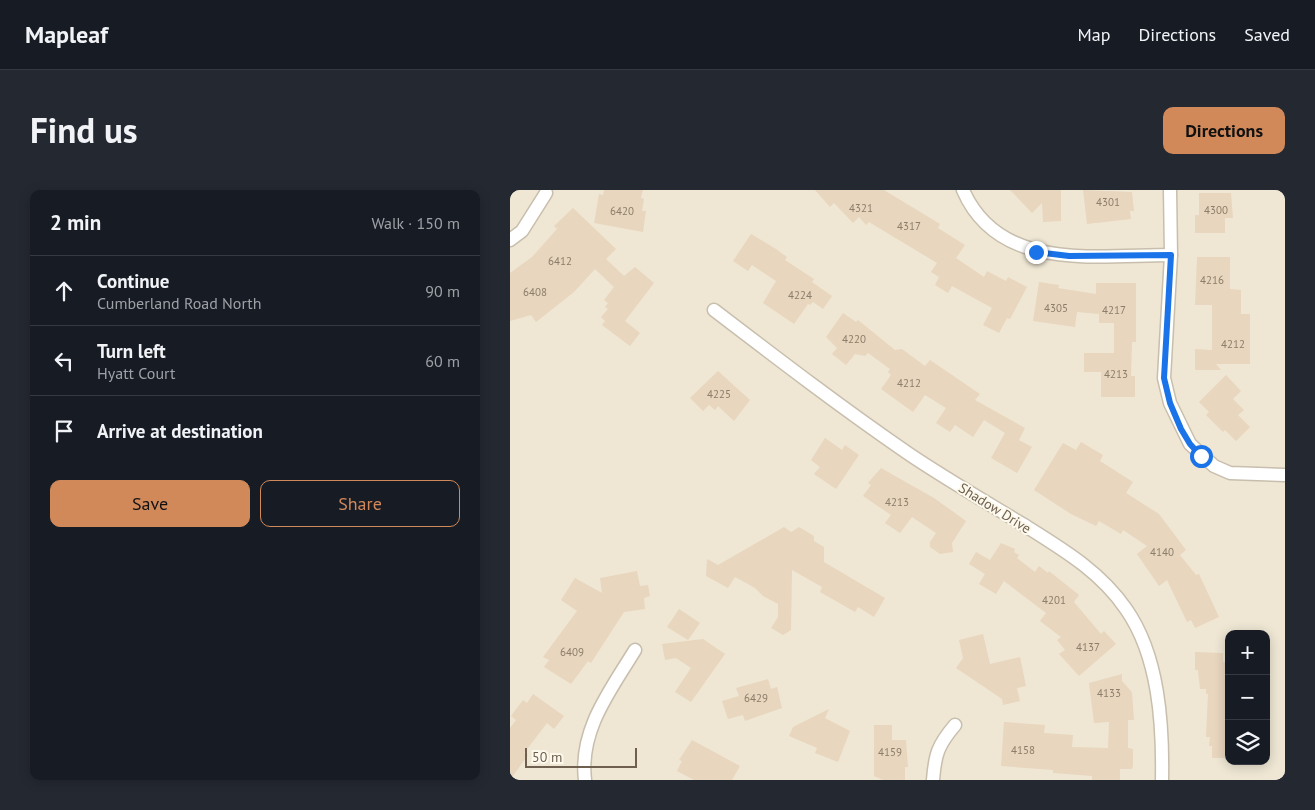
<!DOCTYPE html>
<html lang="en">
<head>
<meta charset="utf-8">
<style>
  body { margin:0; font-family:"PT Sans",sans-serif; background:#242831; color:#f1f3f6 }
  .controls { position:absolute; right:15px; bottom:15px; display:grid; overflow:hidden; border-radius:10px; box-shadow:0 2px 12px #0003 }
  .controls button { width:45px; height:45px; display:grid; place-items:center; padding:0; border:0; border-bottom:1px solid #363941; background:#171b24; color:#f1f3f6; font:25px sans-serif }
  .scale { position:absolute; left:15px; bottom:12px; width:112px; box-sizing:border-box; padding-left:5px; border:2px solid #6e5f4e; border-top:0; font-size:14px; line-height:18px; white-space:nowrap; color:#6e5f4e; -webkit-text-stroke:4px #fcf8eb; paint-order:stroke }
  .stop { position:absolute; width:15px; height:15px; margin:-11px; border:4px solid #1a73e8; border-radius:50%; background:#fff }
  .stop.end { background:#1a73e8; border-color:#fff; box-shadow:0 1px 5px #0008 }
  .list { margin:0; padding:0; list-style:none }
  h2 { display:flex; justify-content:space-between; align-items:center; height:65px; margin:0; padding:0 20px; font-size:21px }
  h2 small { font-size:16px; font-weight:400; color:#9ea1a6 }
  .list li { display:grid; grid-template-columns:32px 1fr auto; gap:15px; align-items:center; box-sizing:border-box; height:70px; padding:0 20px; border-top:1px solid #363941 }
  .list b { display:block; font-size:19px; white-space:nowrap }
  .list p { margin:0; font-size:16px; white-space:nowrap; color:#9ea1a6 }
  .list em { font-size:16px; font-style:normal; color:#9ea1a6 }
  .actions { display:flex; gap:10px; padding:15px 20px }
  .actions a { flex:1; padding:11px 0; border:1px solid #d2895a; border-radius:10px; text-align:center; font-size:18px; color:#d2895a }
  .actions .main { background:#d2895a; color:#111 }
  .icon { flex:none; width:28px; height:28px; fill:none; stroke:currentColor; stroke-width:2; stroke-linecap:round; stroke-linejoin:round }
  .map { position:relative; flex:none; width:775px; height:590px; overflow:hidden; border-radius:10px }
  header { display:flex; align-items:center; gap:30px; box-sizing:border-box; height:70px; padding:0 25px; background:#171b24; border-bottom:1px solid #363941 }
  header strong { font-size:24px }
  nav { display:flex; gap:28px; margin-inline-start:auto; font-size:18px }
  .intro { display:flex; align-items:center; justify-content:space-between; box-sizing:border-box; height:120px; padding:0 30px }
  h1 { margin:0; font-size:35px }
  .button { padding:12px 22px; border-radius:10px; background:#d2895a; color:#111; font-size:18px; font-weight:700 }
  main { display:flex; gap:30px; padding:0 30px }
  aside { flex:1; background:#171b24; border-radius:10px; box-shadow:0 2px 12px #0003 }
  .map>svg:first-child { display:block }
  .residential { fill:#efe7d4; fill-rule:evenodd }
  .building { fill:#e8d6be }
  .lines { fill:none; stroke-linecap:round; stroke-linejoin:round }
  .street-casing { stroke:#c8bead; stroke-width:15 }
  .street { stroke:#fff; stroke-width:12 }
  .route { stroke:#1a73e8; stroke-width:6 }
  .labels { text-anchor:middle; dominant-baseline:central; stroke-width:4; stroke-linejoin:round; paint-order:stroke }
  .number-label { font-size:11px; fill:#8c7d6a }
  .street-label { font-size:14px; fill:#6e5f4e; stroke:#fcf8eb }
</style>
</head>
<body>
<header>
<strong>Mapleaf</strong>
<nav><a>Map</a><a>Directions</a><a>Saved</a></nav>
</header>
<div class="intro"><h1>Find us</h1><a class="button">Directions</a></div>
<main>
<aside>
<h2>2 min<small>Walk · 150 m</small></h2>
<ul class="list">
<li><svg class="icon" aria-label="ahead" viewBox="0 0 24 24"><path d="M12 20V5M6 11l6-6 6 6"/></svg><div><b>Continue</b><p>Cumberland Road North</p></div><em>90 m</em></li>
<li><svg class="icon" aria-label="left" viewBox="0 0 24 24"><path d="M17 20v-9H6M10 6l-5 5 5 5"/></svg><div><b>Turn left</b><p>Hyatt Court</p></div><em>60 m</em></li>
<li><svg class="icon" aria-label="arrive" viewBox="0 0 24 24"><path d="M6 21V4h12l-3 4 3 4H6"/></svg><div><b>Arrive at destination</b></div></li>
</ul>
<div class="actions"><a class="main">Save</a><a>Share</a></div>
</aside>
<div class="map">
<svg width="775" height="590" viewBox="0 0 775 590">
  <rect width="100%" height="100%" fill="#f9f4e5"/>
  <path class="residential" d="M0,0H775V590H0ZM719,444H756V571H719Z"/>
  <g class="building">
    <path d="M94,0H133L131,8L134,9L132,21H136L133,42L84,33L89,4L93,5Z"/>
    <path d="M305,0H374L430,34L428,38L455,55L446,68L474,87L477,81L496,91L498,87L517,97L500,129L497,128L489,143L473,135L482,118L442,96L438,103L425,95L429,87L421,82L427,73L359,32L356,35L349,27L343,33L324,13L320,17Z"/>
    <path d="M500,0H551V31L533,32L532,13L522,23Z"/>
    <path d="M573,0L622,2L624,21H620L621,29L577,34Z"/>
    <path d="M689,3H721L723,28H715V43H685V25H689Z"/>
    <path d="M63,18L106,59L96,69L114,86L125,77L144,93L115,131L130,143L120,156L92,135L95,131L91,127L98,119L95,117L98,113L94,110L104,97L85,79L64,102L26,132L21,125L0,131V83L22,67L47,39L44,36Z"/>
    <path d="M241,44L266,59L277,67L275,70L304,89L302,92L322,106L313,119L303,112L300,115L298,114L284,134L253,113L266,91L242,75L238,81L223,71Z"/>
    <path d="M687,67H720V99L731,100V124H740V174H706L711,180H685V159L702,160V115H685Z"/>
    <path d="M529,92L549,95L548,98L586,104V93H626V152H622L621,186H625V207H591V182H574V163H604V133H589V124L567,122L565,137L523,131Z"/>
    <path d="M333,123L346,132L348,130L385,160L392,159L415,176L420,170L470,204L465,210L515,238L509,250L522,257L507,283L481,268L495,243L474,230L463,247L445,235L440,242L426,233L436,218L415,205L403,222L371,199L381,185L378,182L380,179L358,163L355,166L345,164L336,175L322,164L327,158L316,147Z"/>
    <path d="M208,181L240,210L224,231L208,216L205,220L199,215L193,221L180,208Z"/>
    <path d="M716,185L731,201L723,209L734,220L728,225L740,237L726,251L715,240L713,242L696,225L699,222L689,212Z"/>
    <path d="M315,248L332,260L335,255L349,265L326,299L304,284L310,277L301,270Z"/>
    <path d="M571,252L593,265L590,271L623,292L616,303L649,324L676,360L670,365L686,385L689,384L709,427L685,438L681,430L677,432L657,390L649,396L627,364L637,356L613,340L611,344L589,331L586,336L561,324L524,300L553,253L566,260Z"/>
    <path d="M371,278L424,308L456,331L442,353L443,362L430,364L420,357V352L426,343L402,327L390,343L375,333L381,325L353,306L361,295L358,293Z"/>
    <path d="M274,337L281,342L289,337L304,346V351L314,357V372L375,408L364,427L348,417L345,422L310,402L312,397L282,380L281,440L273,445L261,438L268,427V414L253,406L245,398L225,387L218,398L196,386L197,369L208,375Z"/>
    <path d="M491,353L505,359L504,362L509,365L507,368L525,382L529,376L538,383L539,381L569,405L564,412L591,444L594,441L606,454L569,486L549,464L555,460L547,450L551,447L530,431L536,423L494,391L486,404L469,394L475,384L459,374L466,362L480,370Z"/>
    <path d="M127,381L130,396L138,395L140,406L134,408L135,419L114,422L81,473L78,471L61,494L34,477L39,470L33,467L67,421L51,410L65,388L92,403L90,388Z"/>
    <path d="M169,419L190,433L178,450L157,437Z"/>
    <path d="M473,444L480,474L510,467L516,496L507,498L510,511L493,515L492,509L446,478L453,468L449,450Z"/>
    <path d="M193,449L215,464L181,512L165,502L181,478L166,468L155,470L152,454Z"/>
    <path d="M685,462L713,463V472H719V568H702V556H699L700,547H696L698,504H696V499H690L688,480H685Z"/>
    <path d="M612,484V491L622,502L624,530H618V558L623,559V576L622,579H610V590H582V586L543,583V580L491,576L494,532L535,535L534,543L563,545L562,557L598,558L599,532L584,533L579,493Z"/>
    <path d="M258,489L261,499L267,497L272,518L235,531L233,525L218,529L212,511L229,506L226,498Z"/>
    <path d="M23,504L54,526L44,539L37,533L14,563L18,565L0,590V538L6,530L1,526L13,510L17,513Z"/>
    <path d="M319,519L315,528L340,541L328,572L305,563L307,558L279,546L283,537Z"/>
    <path d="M364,535H382V550H396L398,577H395V590H373L364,586Z"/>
    <path d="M182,550L230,576L222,590H184L167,581L172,571L169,570Z"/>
  </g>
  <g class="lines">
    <defs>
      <g id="street">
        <path d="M453,0C489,83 588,65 661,65"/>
        <path d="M660,0L661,65L654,188L660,213L680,254L704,276L720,283L775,285"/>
        <path d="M0,50L12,41L36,3"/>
        <path d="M204,120C268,169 332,218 399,264C436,289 476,312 514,335C552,359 590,381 616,419C649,466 653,534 652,590"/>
        <path d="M75,590C69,540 100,501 125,460"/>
        <path d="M423,590C425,564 428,555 445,535"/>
      </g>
    </defs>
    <use href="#street" class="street-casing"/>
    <use href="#street" class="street"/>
  </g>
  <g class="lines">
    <path class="route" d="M526,62L559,66L661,65L654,188L660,213L671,239L680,254L691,266"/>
  </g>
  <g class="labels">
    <g class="number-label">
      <text x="598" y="12">4301</text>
      <text x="351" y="18">4321</text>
      <text x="706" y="20">4300</text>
      <text x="112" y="21">6420</text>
      <text x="399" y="36">4317</text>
      <text x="50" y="71">6412</text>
      <text x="702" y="90">4216</text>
      <text x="25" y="102">6408</text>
      <text x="290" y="105">4224</text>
      <text x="546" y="118">4305</text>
      <text x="604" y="120">4217</text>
      <text x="344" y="149">4220</text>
      <text x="723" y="154">4212</text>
      <text x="606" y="184">4213</text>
      <text x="399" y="193">4212</text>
      <text x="209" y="204">4225</text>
      <text x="387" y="312">4213</text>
      <text x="652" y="362">4140</text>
      <text x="544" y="410">4201</text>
      <text x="578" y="457">4137</text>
      <text x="62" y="462">6409</text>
      <text x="599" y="503">4133</text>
      <text x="246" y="508">6429</text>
      <text x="513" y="560">4158</text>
      <text x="380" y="562">4159</text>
    </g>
    <g class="street-label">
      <text transform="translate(485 318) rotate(32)">Shadow Drive</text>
    </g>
  </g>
</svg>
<div class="controls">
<button>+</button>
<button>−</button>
<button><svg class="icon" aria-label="layers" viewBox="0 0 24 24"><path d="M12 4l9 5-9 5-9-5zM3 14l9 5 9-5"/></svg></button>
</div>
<div class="scale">50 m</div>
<div class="stop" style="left:691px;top:266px"></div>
<div class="stop end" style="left:526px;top:62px"></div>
</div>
</main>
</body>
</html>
